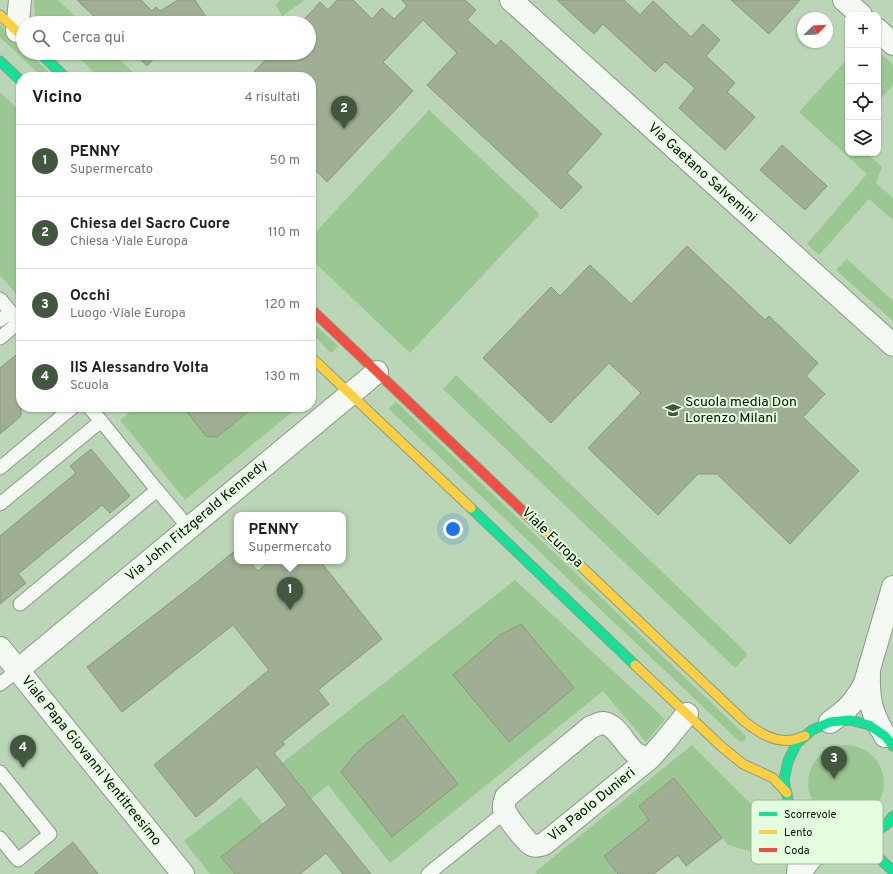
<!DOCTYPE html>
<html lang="it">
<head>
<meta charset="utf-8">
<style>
  body { margin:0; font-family:Overpass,sans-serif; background:#f6f6f6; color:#202124 }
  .controls { position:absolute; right:12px; top:12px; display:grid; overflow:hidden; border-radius:8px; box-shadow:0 1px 3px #0004 }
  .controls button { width:36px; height:36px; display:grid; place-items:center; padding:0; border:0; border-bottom:1px solid #e0e0e0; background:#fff; color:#202124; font:20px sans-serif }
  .compass { position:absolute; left:797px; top:12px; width:36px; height:36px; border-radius:50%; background:#fff; box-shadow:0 1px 3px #0004; rotate:66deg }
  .you { position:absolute; left:453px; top:529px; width:14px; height:14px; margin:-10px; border:3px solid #fff; border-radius:50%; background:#1a73e8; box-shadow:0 0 0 6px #1a73e833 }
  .badge { display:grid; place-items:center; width:26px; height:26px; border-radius:50%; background:#435740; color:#fff; font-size:13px; font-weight:700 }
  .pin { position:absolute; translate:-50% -33px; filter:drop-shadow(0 1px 2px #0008) }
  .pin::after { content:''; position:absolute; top:21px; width:14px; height:12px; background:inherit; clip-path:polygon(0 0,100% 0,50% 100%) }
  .popup { position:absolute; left:234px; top:512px; width:112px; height:52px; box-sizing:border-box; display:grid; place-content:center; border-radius:8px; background:#fff; filter:drop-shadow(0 1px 3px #0005); font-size:13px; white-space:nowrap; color:#757577 }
  .popup b { font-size:15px; color:#202124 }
  .popup::after { content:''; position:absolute; left:50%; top:100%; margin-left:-8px; border:8px solid transparent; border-top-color:#fff }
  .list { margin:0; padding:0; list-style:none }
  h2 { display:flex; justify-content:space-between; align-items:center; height:52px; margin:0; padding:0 16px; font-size:17px }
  h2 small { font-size:13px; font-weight:400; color:#757577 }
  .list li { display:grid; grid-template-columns:26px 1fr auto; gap:12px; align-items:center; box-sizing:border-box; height:72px; padding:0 16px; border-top:1px solid #e0e0e0 }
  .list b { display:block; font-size:15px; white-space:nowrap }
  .list p { margin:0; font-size:13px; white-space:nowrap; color:#757577 }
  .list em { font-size:13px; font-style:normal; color:#757577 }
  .icon { flex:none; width:22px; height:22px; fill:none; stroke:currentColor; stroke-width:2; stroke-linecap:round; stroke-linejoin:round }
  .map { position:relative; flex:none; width:893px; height:874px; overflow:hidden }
  .search { position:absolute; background:#fff; box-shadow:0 1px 3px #0004; left:16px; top:16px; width:300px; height:44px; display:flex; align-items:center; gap:10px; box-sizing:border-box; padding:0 14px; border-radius:22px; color:#757577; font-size:15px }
  .panel { position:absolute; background:#fff; box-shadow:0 1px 3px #0004; left:16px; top:72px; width:300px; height:340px; border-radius:16px }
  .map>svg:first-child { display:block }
  .green { fill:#9bc792 }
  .building { fill:#a0af93; stroke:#8a987d }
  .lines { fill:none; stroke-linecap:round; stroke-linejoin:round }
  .lane-casing { stroke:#889d84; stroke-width:15 }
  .street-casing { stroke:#889d84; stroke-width:24 }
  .fast-casing { stroke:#889d84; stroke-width:11 }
  .slow-casing { stroke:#889d84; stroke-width:11 }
  .jam-casing { stroke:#889d84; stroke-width:11 }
  .lane { stroke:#f5f9f4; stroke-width:13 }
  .street { stroke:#f5f9f4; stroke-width:22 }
  .fast { stroke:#16e098; stroke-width:9 }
  .slow { stroke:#ffcf43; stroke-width:9 }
  .jam { stroke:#f24e42; stroke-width:9 }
  .labels { text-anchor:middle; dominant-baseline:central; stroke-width:4; stroke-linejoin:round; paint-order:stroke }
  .street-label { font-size:14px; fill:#021201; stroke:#e4fddf }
  .poi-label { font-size:14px; fill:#021201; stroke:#e4fddf; text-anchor:start }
  .key { fill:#e4fddf; stroke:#a0b69c; stroke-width:1 }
  .key-label { font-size:11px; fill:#021201 }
</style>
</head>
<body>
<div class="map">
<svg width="893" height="874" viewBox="0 0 893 874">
  <rect width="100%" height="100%" fill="#bbd6b6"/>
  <g class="green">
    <path d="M34,0H58L82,23H42L35,17Z"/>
    <path d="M280,0H305L282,16L276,5Z"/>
    <path d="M0,25L23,47V53H29L54,77H42L0,37Z"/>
    <path d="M878,51L893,65V85L878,102Z"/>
    <path d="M74,53H113L138,77H99Z"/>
    <path d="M848,58V153H866L882,167L876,183L893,198V220L869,199L819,255L807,244L867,174L799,112Z"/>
    <path d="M0,92L21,112V300L0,275Z"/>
    <path d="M429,110L540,214L410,353L311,259V237Z"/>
    <path d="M847,259L893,301V321L836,270Z"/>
    <path d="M311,321L338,346L331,353L311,333Z"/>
    <path d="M456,375L748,654L735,668L443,389Z"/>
    <path d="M396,402L743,733L746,736L745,740L742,742L738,740L389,409Z"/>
    <path d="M136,407H183L206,436L217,437L254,407H298L185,500L120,420Z"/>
    <path d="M515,580L665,719L646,742L603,691L390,863L328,785L311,799L282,763Z"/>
    <path d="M692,745L778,831L771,857L728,845L674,778L639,806L649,820L604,856L618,874H537L535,872Z"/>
    <circle cx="846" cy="783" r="38"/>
    <path d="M241,797L263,824L221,857L235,874H210L184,841Z"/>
  </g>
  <g class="building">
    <path d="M77,0H141L152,11L156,7L160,11L178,0H195L210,23H101Z"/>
    <path d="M337,0H353L372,19L382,8L394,19L407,6L402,0H465L476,10L467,20L496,46L501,40L602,134L567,173L582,187L561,209L427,85L457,53L423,20L383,62L413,91L327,182L311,166V77H249L272,53H309V23H301L320,2L328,10Z"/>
    <path d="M557,0H624L640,15L653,1L691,37L703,24L720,40L706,56L735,83L727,92L755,117L725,150L679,108L695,88L665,62L655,72L603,24L594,34Z"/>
    <path d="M731,0H800L769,34Z"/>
    <path d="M133,53H159L147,66Z"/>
    <path d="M782,145L827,186L805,210L760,170Z"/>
    <path d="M687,246L765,320L769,316L818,363L806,376L825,394L803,417L859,471L790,544L717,474H698L658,515L588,448L641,393L609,363L551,423L483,358L551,287L560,296L590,265L631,304Z"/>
    <path d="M21,351V416L0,434V368Z"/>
    <path d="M183,407H254L217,437L206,436Z"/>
    <path d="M91,449L130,496L110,513L102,505L18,574L26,583L0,604V536L76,473L70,466Z"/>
    <path d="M237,549V561H249L258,571L270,561H320L382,639L318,690L329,704L282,742L285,744L274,753L371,874H343L326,853L300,874H235L221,857L287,805L257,767L196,817L154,765L269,670L233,625L122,712L87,667L198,581Z"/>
    <path d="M521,624L574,688L509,742L453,675L500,635Z"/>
    <path d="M403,715L458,784L392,837L341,772L358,751Z"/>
    <path d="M674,778L722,838L686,866L678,855L654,874H618L604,856L649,820L639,806Z"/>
    <path d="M73,842L98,874H34Z"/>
  </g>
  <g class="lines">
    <defs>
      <g id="lane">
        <path d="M0,299L19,322"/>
        <path d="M0,320L11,312"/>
        <path d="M0,338L19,322L21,324"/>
        <path d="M89,407L101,421"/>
        <path d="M0,468L73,407"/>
        <path d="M0,504L101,421L157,490"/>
        <path d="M20,604L157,490L189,528"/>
        <path d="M0,684L18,670"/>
        <path d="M0,772L50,834L18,860L0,838"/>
        <path d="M428,874L505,812"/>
      </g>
      <g id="street">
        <path d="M511,0L893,345"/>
        <path d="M844,0L861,15"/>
        <path d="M878,30L893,44"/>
        <path d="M17,31L20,0"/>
        <path d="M0,648L183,874"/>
        <path d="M18,670L377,372"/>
        <path d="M869,674C868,700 872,714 885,736"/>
        <path d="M830,722C847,710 855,702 865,683L893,587"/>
        <path d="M650,758C646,757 642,757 638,755C626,749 619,725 603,723C599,723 595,726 591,727L506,797C505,801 503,805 504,809C506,816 526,842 532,845C536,847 540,845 544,844L650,758L665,741L687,714"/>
        <path d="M797,817C802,837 800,854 798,874"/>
        <path d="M800,874C809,856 822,847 840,840"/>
      </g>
      <g id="fast">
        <path d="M40,53L65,77"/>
        <path d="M0,61L21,81"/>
        <path d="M471,508L635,665"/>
        <path d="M893,746L885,736L869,725L850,720L830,722L812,730L797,743L788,761L784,780L788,800L797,817L812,831L830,839L849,841L869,836L886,825L893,816"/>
        <path d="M849,841L865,847L879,858L893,871"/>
      </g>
      <g id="slow">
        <path d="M0,15L23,37"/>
        <path d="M311,357L471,508"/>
        <path d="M527,515L744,721C758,732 774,743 793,740C797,739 801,737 805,736"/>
        <path d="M635,665L722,747L743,764L773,778L787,793"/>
      </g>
      <path id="jam" d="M311,309L527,515"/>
    </defs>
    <use href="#lane" class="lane-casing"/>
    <use href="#street" class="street-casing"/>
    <use href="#fast" class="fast-casing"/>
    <use href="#slow" class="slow-casing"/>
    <use href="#jam" class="jam-casing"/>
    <use href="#lane" class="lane"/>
    <use href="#street" class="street"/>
    <use href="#fast" class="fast"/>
    <use href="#slow" class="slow"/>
    <use href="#jam" class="jam"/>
  </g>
  <defs>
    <symbol id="school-bare" viewBox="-9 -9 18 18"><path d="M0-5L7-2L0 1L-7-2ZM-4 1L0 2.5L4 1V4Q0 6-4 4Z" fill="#435740" stroke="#e4fddf" stroke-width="2.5" paint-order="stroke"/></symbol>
  </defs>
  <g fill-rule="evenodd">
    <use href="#school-bare" x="662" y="399" width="22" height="22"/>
  </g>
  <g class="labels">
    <g class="street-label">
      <text transform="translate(702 173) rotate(42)">Via Gaetano Salvemini</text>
      <text transform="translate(197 521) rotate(-40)">Via John Fitzgerald Kennedy</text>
      <text transform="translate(552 538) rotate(44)">Viale Europa</text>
      <text transform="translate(91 761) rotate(51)">Viale Papa Giovanni Ventitreesimo</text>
      <text transform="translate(592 805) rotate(-39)">Via Paolo Dunieri</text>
    </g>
    <g class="poi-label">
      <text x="685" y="402">Scuola media Don<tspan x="685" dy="16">Lorenzo Milani</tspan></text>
    </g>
  </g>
  <rect x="751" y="800" width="132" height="64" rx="6" class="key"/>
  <rect x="759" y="812" width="18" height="4" fill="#16e098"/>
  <rect x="759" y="830" width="18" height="4" fill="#ffcf43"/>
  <rect x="759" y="848" width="18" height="4" fill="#f24e42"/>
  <g class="key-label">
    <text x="784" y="818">Scorrevole</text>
    <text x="784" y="836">Lento</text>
    <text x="784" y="854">Coda</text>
  </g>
</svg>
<div class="controls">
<button>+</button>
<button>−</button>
<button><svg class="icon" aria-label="locate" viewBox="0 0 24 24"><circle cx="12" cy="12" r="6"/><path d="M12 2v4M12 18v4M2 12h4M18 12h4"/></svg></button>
<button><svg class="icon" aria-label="layers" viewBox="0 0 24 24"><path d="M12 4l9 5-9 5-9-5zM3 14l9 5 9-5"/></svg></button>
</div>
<svg class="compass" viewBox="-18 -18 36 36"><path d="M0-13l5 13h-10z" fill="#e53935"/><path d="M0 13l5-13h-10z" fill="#757577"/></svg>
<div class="you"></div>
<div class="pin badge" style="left:290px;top:610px">1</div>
<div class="popup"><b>PENNY</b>Supermercato</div>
<div class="pin badge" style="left:344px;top:129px">2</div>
<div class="pin badge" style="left:834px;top:779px">3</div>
<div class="pin badge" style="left:23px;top:768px">4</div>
<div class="search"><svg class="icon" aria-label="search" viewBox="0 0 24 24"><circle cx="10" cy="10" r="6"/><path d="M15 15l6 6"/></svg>Cerca qui</div>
<section class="panel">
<h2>Vicino<small>4 risultati</small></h2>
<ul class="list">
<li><span class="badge">1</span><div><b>PENNY</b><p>Supermercato</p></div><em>50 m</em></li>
<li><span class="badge">2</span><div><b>Chiesa del Sacro Cuore</b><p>Chiesa · Viale Europa</p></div><em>110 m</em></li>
<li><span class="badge">3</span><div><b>Occhi</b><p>Luogo · Viale Europa</p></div><em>120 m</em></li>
<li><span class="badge">4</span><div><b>IIS Alessandro Volta</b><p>Scuola</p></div><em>130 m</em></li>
</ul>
</section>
</div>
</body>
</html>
